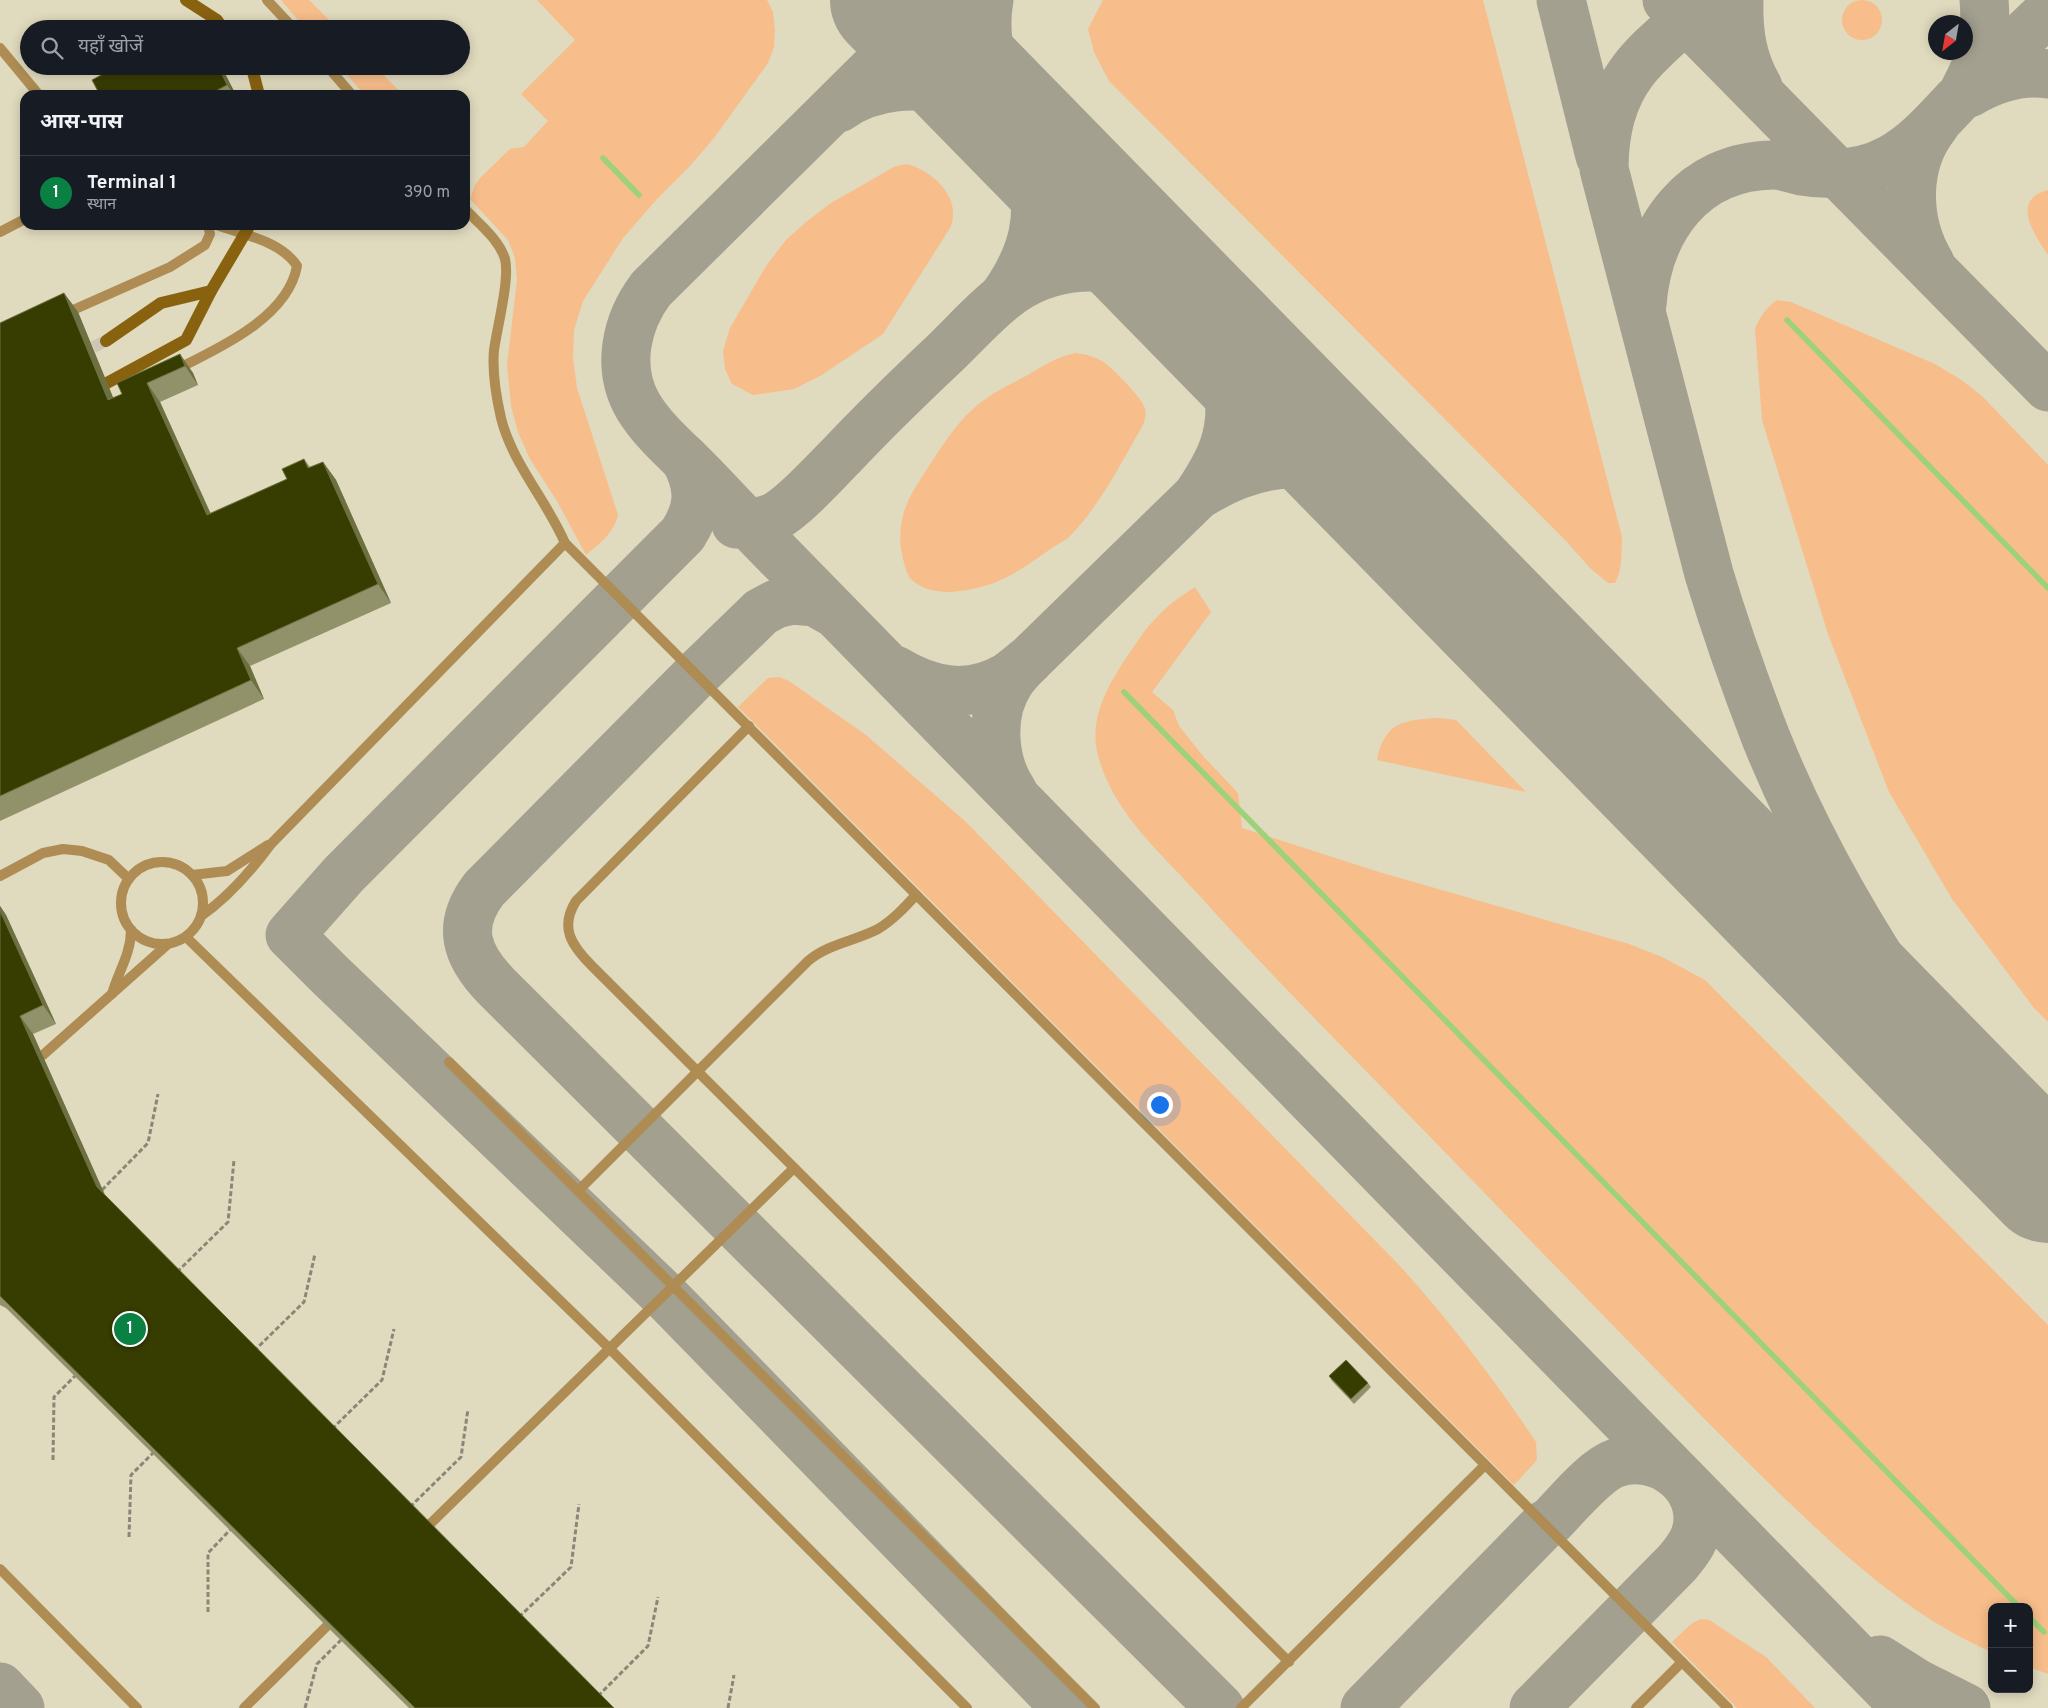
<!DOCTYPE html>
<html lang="hi">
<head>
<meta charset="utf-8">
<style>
  body { margin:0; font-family:Overpass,"Noto Sans Devanagari",sans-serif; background:#242831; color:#f1f3f6 }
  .controls { position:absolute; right:15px; bottom:15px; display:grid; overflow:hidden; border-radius:10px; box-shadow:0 2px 12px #0003 }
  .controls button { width:45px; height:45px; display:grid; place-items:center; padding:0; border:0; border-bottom:1px solid #363941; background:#171b24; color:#f1f3f6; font:25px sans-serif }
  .compass { position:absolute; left:1928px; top:15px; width:45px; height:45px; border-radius:50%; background:#171b24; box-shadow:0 2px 12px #0003; rotate:211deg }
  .you { position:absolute; left:1159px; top:1104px; width:18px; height:18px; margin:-12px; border:4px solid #fff; border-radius:50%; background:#1a73e8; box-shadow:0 0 0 8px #1a73e833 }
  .badge { display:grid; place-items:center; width:32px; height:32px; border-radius:50%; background:#0b8043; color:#fff; font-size:16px; font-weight:700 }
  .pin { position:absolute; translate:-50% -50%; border:2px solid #fff; box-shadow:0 1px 5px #0006 }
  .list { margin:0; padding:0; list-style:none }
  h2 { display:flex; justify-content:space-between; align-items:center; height:65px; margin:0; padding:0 20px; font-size:21px }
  h2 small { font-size:16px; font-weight:400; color:#9ea1a6 }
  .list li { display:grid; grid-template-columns:32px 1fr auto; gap:15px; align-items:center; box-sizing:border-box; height:75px; padding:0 20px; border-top:1px solid #363941 }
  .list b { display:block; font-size:19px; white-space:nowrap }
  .list p { margin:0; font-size:16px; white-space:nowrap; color:#9ea1a6 }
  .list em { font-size:16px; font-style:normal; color:#9ea1a6 }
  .icon { flex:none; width:28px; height:28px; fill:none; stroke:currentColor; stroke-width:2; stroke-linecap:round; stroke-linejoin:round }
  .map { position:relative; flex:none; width:2048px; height:1708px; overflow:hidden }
  .search { position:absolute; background:#171b24; box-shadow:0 2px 12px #0003; left:20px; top:20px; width:450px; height:55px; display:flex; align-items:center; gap:12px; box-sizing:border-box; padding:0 18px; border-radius:28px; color:#9ea1a6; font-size:19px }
  .panel { position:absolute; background:#171b24; box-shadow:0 2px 12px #0003; left:20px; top:90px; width:450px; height:140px; border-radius:15px }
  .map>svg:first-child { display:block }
  .built { fill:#e0dabe; fill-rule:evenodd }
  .green { fill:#f7bd8b }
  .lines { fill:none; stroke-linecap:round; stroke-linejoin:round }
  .stream { stroke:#9dd27a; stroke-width:5.5 }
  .taxiway { stroke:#a4a090; stroke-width:49 }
  .runway { stroke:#a4a090; stroke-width:122 }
  .secondary-tunnel { stroke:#cbc7b4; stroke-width:12; stroke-dasharray:12 6; stroke-linecap:butt }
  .path { stroke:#8a8778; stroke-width:3; stroke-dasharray:5 2.5; stroke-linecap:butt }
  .lane { stroke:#ae8c53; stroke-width:10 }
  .secondary { stroke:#896210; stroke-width:12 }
  .secondary-bridge { stroke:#896210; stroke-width:12 }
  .wall { fill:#91926a }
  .shaded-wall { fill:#6d7040 }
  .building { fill:#373d01; stroke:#6d7040 }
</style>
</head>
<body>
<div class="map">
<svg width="2048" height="1708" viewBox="0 0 2048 1708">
  <rect width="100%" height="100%" fill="#ebe7d2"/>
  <path class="built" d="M0,0H2048V1708H0ZM1936,22H1966V52H1936ZM29,29H461V66H29ZM25,95H465V225H25ZM1992,1607H2029V1689H1992Z"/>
  <g class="green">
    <circle cx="1862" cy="20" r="20"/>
    <path d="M281,0H309L338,29H306Z"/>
    <path d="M537,0H767L773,12L775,31L774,47L768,63L714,138L690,166L657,199L623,238L583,301L574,330L573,358L577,388L618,515C614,533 599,544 586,555L557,501L530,459L518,432L511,406L507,365L517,280L515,258L508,240L470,199L475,185L481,177L510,149L524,147L548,121L521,94L575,40Z"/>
    <path d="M1103,0H1483L1622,537C1621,553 1623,569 1615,583H1608L1590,568L1566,541L1109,81L1094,52L1088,29Z"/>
    <path d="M339,66H375L403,95H365Z"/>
    <path d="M906,164C933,170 963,199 950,228L883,334L820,376L794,389L753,395L732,384L725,369L723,351L730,328L766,266L786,240L806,222L831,203L894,167Z"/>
    <path d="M2048,190V255C2034,234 2010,200 2048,190Z"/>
    <path d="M1777,300L1791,302L1935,364L1960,379L1982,396L2048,465V1022L2034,1008L1952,899L1889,792L1828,634L1762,420L1755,329C1760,316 1766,308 1777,300Z"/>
    <path d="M1076,353C1086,354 1096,357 1105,363C1115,371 1139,395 1144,406C1147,413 1145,419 1143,425C1121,463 1100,506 1068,538C1044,552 1020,573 994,583C970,591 935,599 913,581C906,576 904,562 902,554C899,540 900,526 904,512C909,496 918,483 927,469C941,448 954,426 973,409C989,394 1009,385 1028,375C1043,366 1058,356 1076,353Z"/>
    <path d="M1195,587L1211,612L1152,692L1173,710L1179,726L1203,756L1238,793L1242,828L1379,872L1629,944L1662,957L1705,980L2048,1325V1674L2029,1667V1607H1992V1652C1931,1626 1876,1583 1828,1539C1760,1477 1696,1410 1632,1345C1556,1267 1480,1188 1404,1110C1335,1039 1265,969 1199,895C1160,852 1110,810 1097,751C1090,715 1109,684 1128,655C1138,641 1147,626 1160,614C1170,603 1183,595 1195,587Z"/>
    <path d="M779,677L789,681L866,735L966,822L1398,1264C1449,1320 1494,1379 1536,1442L1537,1460L1514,1485L738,707L768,678Z"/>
    <path d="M1439,718L1456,720L1526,792L1377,760C1385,721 1404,720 1439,718Z"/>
    <path d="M1701,1619L1709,1620L1766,1657L1815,1708H1737L1672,1642L1691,1624Z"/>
  </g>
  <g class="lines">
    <g class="stream">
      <path d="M603,158L639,195"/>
      <path d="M1787,320L2048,588"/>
      <path d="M1124,692L2019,1607"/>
      <path d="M2029,1617L2044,1632"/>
    </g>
    <g class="taxiway">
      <path d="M943,0L651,289C626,322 616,368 638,406C653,431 677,451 697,471C714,488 730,506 747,523L1906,1708"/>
      <path d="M989,0C983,32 990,63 1001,93C1005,106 1008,120 1014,133C1019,143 1026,152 1029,164C1044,214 1033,255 1004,296"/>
      <path d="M1561,0L1600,156"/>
      <path d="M1667,0L2048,387"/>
      <path d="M1706,0C1684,22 1649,48 1632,72C1611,100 1604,134 1604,169L1709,574C1726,630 1745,684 1766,738C1805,835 1858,928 1916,1013C1956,1072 2002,1126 2046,1180"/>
      <path d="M1739,0C1738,32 1742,59 1758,87"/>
      <path d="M1965,89C1982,58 1987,35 1984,0"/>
      <path d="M1969,93C1993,79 2020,70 2048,74"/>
      <path d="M839,108C872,84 919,81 957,93C976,98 992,109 1009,119"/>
      <path d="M1930,263C1905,221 1904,164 1935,125"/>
      <path d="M1642,304C1648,229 1692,166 1773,165C1783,165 1793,169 1802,171C1832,176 1864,174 1891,159C1917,145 1938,120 1958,99C1988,69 2018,41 2048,12"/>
      <path d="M685,459C700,487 700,507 683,534L344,874L290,935L329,974L664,1295L1066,1708"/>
      <path d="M736,524C749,523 762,523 774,517C793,508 826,471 842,455C875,420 909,387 944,354C964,335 983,313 1005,296C1050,261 1112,258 1161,286C1200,307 1225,349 1229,392C1234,435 1220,462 1197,496"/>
      <path d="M833,612L815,602L793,600L776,604L761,612L696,675L484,889C456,926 466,955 496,986L1220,1708"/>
      <path d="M895,670C931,692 969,699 1007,677C1015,672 1022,665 1029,660"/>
      <path d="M1013,792C992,761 989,712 1011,680C1016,673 1023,666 1029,660L1197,496C1239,469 1294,451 1342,476C1359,485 1374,497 1390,509"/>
      <path d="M1880,1660L1918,1684L1966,1708"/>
      <path d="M0,1687L20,1708"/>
      <path d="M1365,1708L1544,1525L1551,1521C1567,1505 1595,1470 1616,1463C1654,1450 1698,1478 1698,1519C1698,1537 1688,1550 1677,1563L1534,1708"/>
    </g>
    <path class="runway" d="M891,0L2048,1182"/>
    <path class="secondary-tunnel" d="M77,355L106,341"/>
    <g class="path">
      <path d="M102,1190L148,1143L158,1094"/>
      <path d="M177,1272L228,1222L234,1160"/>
      <path d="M254,1351L304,1302L315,1254"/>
      <path d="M332,1429L382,1380L394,1329"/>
      <path d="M53,1460L54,1397L75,1376"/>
      <path d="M410,1507L461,1457L468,1409"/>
      <path d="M129,1537L131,1475L153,1453"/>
      <path d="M208,1612V1553L230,1530"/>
      <path d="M519,1617L571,1567L579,1504"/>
      <path d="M598,1696L648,1646L658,1597"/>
      <path d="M305,1708L317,1664L341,1640"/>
      <path d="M728,1708L734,1675"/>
    </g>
    <g class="lane">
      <path d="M267,0L294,29"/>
      <path d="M0,48L39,95"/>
      <path d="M327,66L352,95"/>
      <path d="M465,209C479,224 499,239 505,259C510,279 497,328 494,350C492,372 496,396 501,418C512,463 547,501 565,543L1728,1708"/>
      <path d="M0,232L25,219"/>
      <path d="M64,314L170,267L205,245L210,234L208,225"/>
      <path d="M175,370C217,349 288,318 297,266C281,241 244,235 217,225"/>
      <path d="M749,726L576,901C559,928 572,946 592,966L1289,1662"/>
      <circle cx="162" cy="903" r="41"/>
      <path d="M192,875L227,871L268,845"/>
      <path d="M0,876L43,853L63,849L82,851L109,860L129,879"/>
      <path d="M201,916C229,897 251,871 271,844L565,543"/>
      <path d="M186,937L610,1349L967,1708"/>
      <path d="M112,994C118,972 131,954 131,930"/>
      <path d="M43,1055L168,944"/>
      <path d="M449,1062L1095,1708"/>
      <path d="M579,1190L808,961C828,944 855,941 878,929C893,920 905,907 916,895"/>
      <path d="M428,1526L794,1168"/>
      <path d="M0,1569L137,1708"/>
      <path d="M244,1708L327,1626"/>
      <path d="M1241,1708L1485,1465"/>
      <path d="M1636,1708L1682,1662"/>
    </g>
    <g class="secondary">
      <path d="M186,0L217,20L223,29"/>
      <path d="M250,66L253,72L259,95"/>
      <path d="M94,390L186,340L211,291"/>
    </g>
    <path class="secondary-bridge" d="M106,341L161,303L211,291L250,225"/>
  </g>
  <g class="wall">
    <path d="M118,66H221L236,95H100Z"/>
    <path d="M64,293L78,312L113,398L122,394L180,354L193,373L198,385L160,402L210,513L287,479L304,459L310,467L323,462L336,480L391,603L250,666L264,699L0,821V323Z"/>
    <path d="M0,906L6,915L56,1024L33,1034L105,1196L614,1708H409L6,1308L0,1305Z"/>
    <path d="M1329,1376L1368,1383L1371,1387L1354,1404L1332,1381Z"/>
  </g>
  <g class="shaded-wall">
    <path d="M218,66H221L236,95H234L227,85Z"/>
    <path d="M64,293L78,312L122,419L108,400Z"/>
    <path d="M180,354L193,373L198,385L185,366Z"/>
    <path d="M147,383L160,402L220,534L207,515Z"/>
    <path d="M323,462L336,480L391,603L378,584Z"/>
    <path d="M237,648L250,666L264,699L251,680Z"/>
    <path d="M0,906L6,915L56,1024L43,1005L0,911Z"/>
    <path d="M20,1016L33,1034L110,1206L97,1187Z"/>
  </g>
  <g class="building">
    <path d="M196,26L198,29H190Z"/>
    <path d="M118,66H218L227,85L208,95H100L92,80Z"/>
    <path d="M64,293L108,400L122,394L117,383L180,354L185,366L147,383L207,515L287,479L282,469L304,459L308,468L323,462L378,584L237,648L251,680L0,796V323Z"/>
    <path d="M0,911L43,1005L20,1016L97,1187L614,1708H415L0,1296Z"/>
    <path d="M1346,1360L1368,1383L1351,1399L1329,1376Z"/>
  </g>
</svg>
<div class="controls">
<button>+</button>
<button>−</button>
</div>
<svg class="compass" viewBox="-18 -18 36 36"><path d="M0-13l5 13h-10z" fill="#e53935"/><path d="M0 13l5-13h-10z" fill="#9ea1a6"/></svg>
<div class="you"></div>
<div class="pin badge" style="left:130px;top:1329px">1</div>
<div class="search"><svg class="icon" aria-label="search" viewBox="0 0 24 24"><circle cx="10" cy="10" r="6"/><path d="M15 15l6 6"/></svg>यहाँ खोजें</div>
<section class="panel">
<h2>आस-पास<small></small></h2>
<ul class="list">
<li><span class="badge">1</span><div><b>Terminal 1</b><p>स्थान</p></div><em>390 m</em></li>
</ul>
</section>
</div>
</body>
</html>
